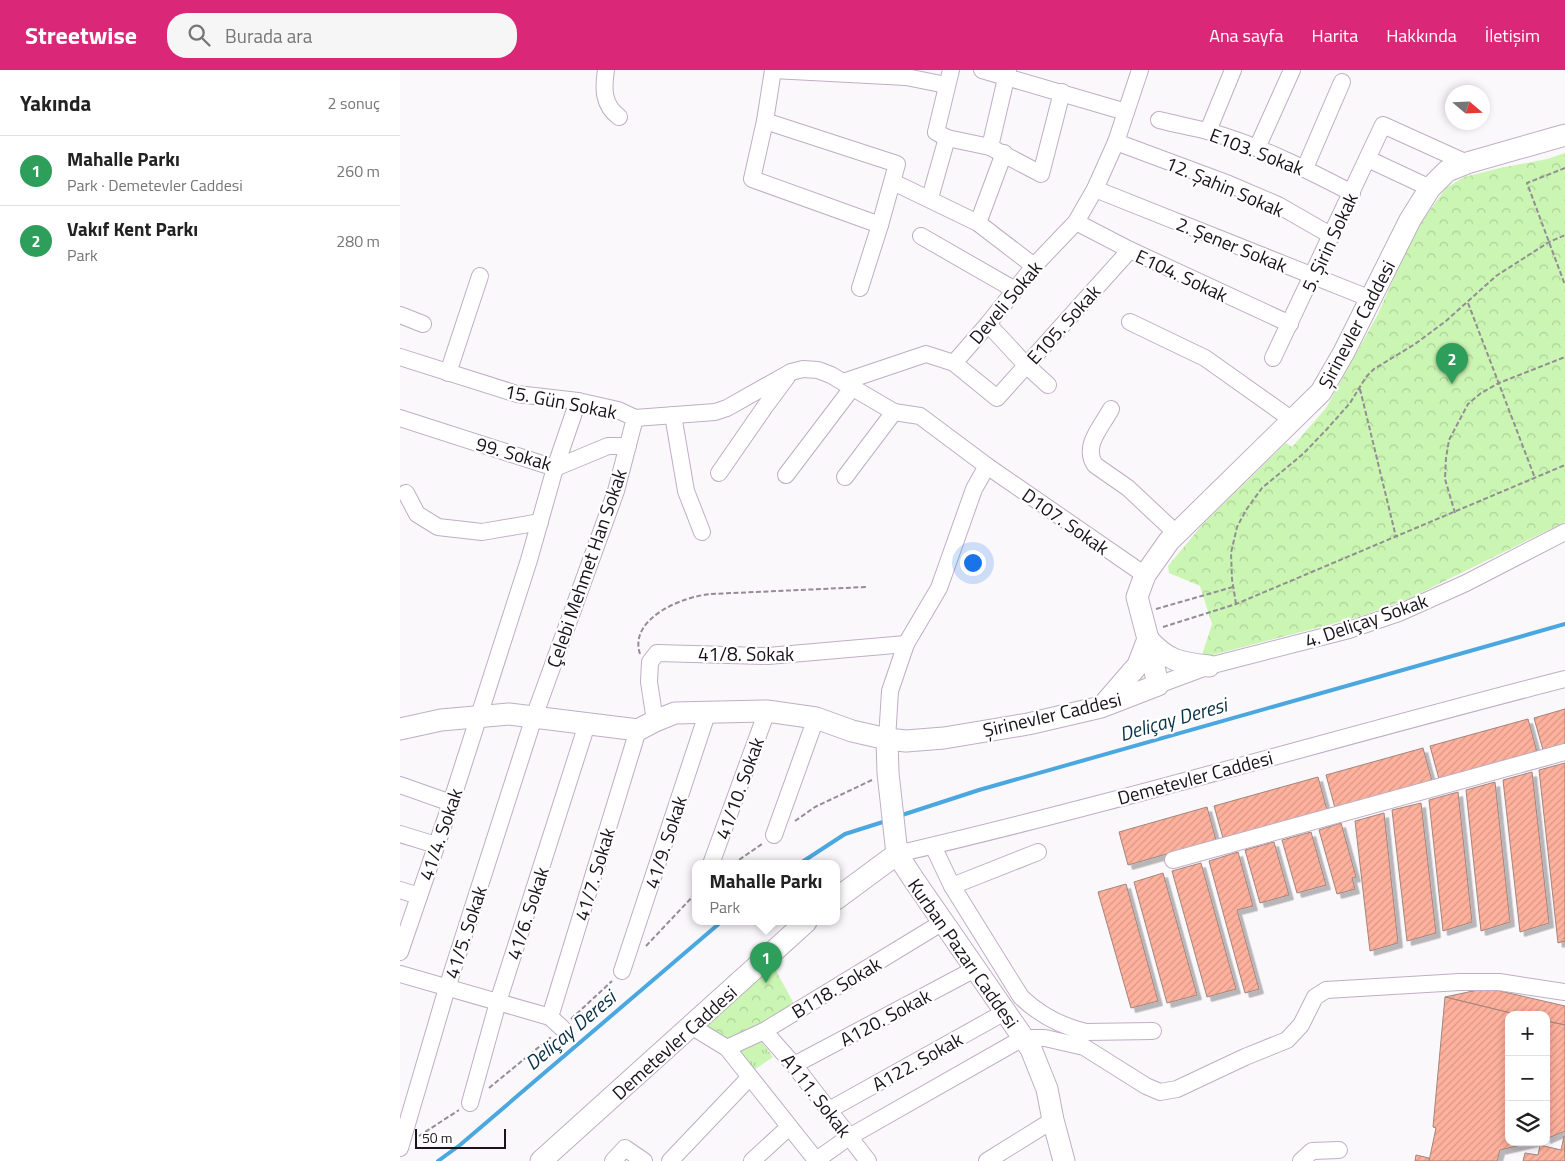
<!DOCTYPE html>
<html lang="tr">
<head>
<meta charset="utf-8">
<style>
  body { margin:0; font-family:"Titillium Web",sans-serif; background:#f6f6f6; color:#222 }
  .controls { position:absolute; right:15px; bottom:15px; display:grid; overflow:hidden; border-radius:10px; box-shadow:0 2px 8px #0003 }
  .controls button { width:45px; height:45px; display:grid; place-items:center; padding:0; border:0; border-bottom:1px solid #e0e0e0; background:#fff; color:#222; font:25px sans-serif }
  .compass { position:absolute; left:1045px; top:15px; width:45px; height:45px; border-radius:50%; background:#fff; box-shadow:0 2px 8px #0003; rotate:109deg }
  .scale { position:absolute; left:15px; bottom:12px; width:91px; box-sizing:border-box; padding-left:5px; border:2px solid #19131b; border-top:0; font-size:14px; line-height:18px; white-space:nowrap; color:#19131b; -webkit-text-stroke:4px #fff; paint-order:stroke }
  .you { position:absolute; left:572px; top:492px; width:18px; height:18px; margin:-12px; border:4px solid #fff; border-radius:50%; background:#1a73e8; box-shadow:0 0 0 8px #1a73e833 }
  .badge { display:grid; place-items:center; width:32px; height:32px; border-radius:50%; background:#db2777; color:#fff; font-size:16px; font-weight:700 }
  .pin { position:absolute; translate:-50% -41px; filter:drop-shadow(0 1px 2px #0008) }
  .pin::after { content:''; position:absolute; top:26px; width:18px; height:15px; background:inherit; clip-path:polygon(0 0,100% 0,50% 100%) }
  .popup { position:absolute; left:292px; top:790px; width:148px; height:65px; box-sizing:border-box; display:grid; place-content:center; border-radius:10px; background:#fff; filter:drop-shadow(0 1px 4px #0005); font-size:16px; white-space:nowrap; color:#767676 }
  .popup b { font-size:19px; color:#222 }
  .popup::after { content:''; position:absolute; left:50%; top:100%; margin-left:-10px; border:10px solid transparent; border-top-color:#fff }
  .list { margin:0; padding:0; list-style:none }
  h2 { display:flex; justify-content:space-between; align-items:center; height:65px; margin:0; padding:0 20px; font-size:21px }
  h2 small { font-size:16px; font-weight:400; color:#767676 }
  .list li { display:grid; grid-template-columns:32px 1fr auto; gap:15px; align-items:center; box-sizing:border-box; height:70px; padding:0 20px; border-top:1px solid #e0e0e0 }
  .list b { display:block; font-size:19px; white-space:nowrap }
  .list p { margin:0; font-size:16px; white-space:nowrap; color:#767676 }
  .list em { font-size:16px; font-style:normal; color:#767676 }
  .icon { flex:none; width:28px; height:28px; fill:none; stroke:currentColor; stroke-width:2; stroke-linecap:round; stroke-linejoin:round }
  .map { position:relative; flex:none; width:1165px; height:1091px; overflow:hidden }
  header { display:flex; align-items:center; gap:30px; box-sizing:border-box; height:70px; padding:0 25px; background:#db2777; color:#fff }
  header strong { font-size:24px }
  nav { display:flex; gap:28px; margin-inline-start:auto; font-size:18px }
  .search { width:350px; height:45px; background:#f6f6f6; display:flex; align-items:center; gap:12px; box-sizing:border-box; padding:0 18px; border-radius:20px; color:#767676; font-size:19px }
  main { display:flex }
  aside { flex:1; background:#fff }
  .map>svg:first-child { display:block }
  .grass { fill:url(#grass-tufts) }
  .park { fill:url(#park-crowns) }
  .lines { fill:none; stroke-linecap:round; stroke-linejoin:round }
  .stream { stroke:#4ba7df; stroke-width:4 }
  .building { fill:url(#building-hatch); stroke:#a1857e; filter:url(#shadow) }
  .minor-casing { stroke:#bfaec4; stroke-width:18 }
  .major-casing { stroke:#bfaec4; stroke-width:23 }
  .path { stroke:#938e94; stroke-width:2; stroke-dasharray:5 2.5; stroke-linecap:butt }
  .minor { stroke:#fff; stroke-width:16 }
  .major { stroke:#fff; stroke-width:21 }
  .labels { text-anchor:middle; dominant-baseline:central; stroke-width:4.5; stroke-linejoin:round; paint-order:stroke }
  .street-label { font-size:19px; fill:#19131b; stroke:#fff }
  .water-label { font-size:20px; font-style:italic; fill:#073046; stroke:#fff }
</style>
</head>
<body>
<header>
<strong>Streetwise</strong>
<div class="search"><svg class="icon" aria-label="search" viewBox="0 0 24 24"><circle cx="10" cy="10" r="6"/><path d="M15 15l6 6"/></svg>Burada ara</div>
<nav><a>Ana sayfa</a><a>Harita</a><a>Hakkında</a><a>İletişim</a></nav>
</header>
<main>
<aside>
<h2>Yakında<small>2 sonuç</small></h2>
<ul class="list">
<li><span class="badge" style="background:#2e9e5b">1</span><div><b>Mahalle Parkı</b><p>Park · Demetevler Caddesi</p></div><em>260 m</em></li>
<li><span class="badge" style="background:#2e9e5b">2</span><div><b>Vakıf Kent Parkı</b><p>Park</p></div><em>280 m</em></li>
</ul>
</aside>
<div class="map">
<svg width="1165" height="1091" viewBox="0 0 1165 1091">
  <defs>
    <pattern id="grass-tufts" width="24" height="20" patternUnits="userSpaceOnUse" patternTransform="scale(1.25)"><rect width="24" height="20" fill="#cbf5b2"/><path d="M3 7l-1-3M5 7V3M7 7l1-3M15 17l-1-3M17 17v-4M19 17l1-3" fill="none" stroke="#aed198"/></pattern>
    <pattern id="park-crowns" width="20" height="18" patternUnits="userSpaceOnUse" patternTransform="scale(1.25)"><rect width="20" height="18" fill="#cbf5b2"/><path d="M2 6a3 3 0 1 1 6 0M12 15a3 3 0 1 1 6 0" fill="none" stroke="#aed198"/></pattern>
    <pattern id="building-hatch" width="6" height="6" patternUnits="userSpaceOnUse" patternTransform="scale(1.25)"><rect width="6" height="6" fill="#feb19c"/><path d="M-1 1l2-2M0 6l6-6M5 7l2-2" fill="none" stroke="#d99786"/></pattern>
    <filter id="shadow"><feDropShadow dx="4.5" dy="4.5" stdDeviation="0" flood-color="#0004"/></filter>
  </defs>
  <rect width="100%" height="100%" fill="#fbf8fc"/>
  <path class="grass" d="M358,967L373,987L351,1002L337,981Z"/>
  <g class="park">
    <path d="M1165,83V452L1008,529L959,547L801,588L812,554L800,516L769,503L768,496L803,454L886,373L892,377L926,338L978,244L1014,162L1046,118L1064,107L1100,98L1147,89Z"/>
    <path d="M372,893L394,934L324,974L301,957Z"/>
  </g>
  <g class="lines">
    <g class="stream">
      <path d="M499,746L579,720L1165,554"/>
      <path d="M399,794L445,764L486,751"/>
      <path d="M38,1091L60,1075L321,852"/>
    </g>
  </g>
  <g class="building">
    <path d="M1165,639V674L1143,680L1134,648Z"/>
    <path d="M1128,649L1137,682L1039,709L1030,676Z"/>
    <path d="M1023,678L1032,711L935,738L926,705Z"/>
    <path d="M1165,693V871L1158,873L1139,700Z"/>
    <path d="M1132,702L1149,853L1120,862L1103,710Z"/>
    <path d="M918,707L927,740L823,768L814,736Z"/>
    <path d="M1095,712L1110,852L1081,861L1066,720Z"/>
    <path d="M1058,722L1072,852L1043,861L1029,730Z"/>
    <path d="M1021,733L1036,863L1007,871L992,740Z"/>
    <path d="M807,737L816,770L728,795L719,762Z"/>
    <path d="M984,743L998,873L970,881L955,751Z"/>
    <path d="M941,753L956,807L952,808L955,819L937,824L919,760Z"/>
    <path d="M911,762L926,815L897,823L882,770Z"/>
    <path d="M874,772L889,825L860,833L845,780Z"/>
    <path d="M838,782L853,836L837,840L859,919L845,923L809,791Z"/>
    <path d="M801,793L836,919L807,927L772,801Z"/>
    <path d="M763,803L797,925L767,933L734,812Z"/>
    <path d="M726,814L758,931L731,938L698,822Z"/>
    <path d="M1087,918L1165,936V955L1146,951V945H1119L1045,927Z"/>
    <path d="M1045,927L1119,945H1109V1072H1134L1100,1080L1097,1091H1029L1036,1058L1033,1057Z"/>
    <path d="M1146,951L1165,955V1061L1146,1069Z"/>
    <path d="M1164,1066L1165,1091H1123L1125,1083L1138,1085L1140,1075L1161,1080Z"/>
    <path d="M1016,1085L1029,1088V1091H1015Z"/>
  </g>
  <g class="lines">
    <defs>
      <g id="minor">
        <path d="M206,0C203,19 203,35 219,47"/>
        <path d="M373,0L365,51L352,109L480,155"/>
        <path d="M373,0L506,7L546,15"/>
        <path d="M582,0L726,42"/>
        <path d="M759,50C775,54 791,57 807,61C858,75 906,99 952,123"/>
        <path d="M365,51L497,94L480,155L460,218"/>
        <path d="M808,61L833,0"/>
        <path d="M547,68L590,77L641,104L662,22"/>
        <path d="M716,72L829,114L878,135L932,166"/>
        <path d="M590,77L608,0"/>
        <path d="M857,78L892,0"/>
        <path d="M968,89L1030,118"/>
        <path d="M905,98L942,12"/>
        <path d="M493,112L578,153L634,196"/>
        <path d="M695,119L971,229"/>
        <path d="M530,128L547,68L536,62L551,0"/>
        <path d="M676,152L730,180L890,254"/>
        <path d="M578,153L604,83"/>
        <path d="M521,166L615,220"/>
        <path d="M0,245L23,254"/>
        <path d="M730,252L805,288L891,349"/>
        <path d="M588,254L626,295L648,315"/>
        <path d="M0,287L117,324L178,331L218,340L235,348L315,342L327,338L391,302L403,299L418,300L431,305L494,342L520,346L587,396L745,505"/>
        <path d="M873,288L983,55L1067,93"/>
        <path d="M554,293L597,328L730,180"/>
        <path d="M48,303L80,206"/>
        <path d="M443,312L526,284L554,293L588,254L634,196L676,152L695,119L716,72L740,0"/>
        <path d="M711,339C702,356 682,376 695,395L728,418L777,464"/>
        <path d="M273,345L286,421L302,462"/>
        <path d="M0,348L155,398L208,376H228"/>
        <path d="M319,403L364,338L387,307"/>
        <path d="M386,405L452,318"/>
        <path d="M445,407L494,342"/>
        <path d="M6,423L17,444L38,457L82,462L140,452"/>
        <path d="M758,615L809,596L949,560L999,543L1066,513L1165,462"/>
        <path d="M255,651L249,612L250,592L257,583L368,586L506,574"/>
        <path d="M487,669L490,621L506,574L539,518L574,419L587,396"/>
        <path d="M0,715L51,733"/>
        <path d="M0,764L36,775"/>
        <path d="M374,765L416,648"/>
        <path d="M533,776L552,816L621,927C640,945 660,956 686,962L753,961"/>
        <path d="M497,784C721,732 942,666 1165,609"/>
        <path d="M773,790L1165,682"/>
        <path d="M311,794L367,641"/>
        <path d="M552,816L638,782"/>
        <path d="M0,820L19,826"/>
        <path d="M0,882L51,733L129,490L155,398L178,331"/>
        <path d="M222,901L307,644"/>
        <path d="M0,904L150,947L162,958"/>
        <path d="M150,947L238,660"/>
        <path d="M291,956L327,978L416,1090"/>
        <path d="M364,961L394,995L468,1091"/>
        <path d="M327,978L364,961L543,852"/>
        <path d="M394,995L575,899"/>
        <path d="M70,1033L98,932L187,654"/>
        <path d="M429,1040L605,942"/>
        <path d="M0,1078L47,918L134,647L216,421L235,348"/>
        <path d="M213,1091L225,1078L244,1091"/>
        <path d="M270,1091L349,1008"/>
        <path d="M352,1091L389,1057"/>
        <path d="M415,1091L449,1067L623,968H645L684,977L746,1016L760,1022L777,1019L845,987L887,970L901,955L915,927L926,920L1060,912H1099L1165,922"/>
        <path d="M587,1091L653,1050"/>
        <path d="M901,1091L912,1081L939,1080"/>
      </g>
      <g id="major">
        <path d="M748,569C767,591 781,593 809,596"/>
        <path d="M706,632L738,595L748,569"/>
        <path d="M0,659L41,650L109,644L238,660L255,651L275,643L367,641L416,648L452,661L487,669L506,671L544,668L628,654L701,637L758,615L748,569L737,527L745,505L769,471L921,322L944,282L1010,150L1030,118L1047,101L1067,93L1165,65"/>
        <path d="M487,669L488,703L497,784L514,810L631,979L647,1019L653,1050L664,1091"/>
        <path d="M436,829L497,784"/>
        <path d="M141,1091L406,852"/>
      </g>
    </defs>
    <use href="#minor" class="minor-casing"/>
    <use href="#major" class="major-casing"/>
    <g class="path">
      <path d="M1165,98L1127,113L1165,215"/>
      <path d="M1068,233L1135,408"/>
      <path d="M960,319L996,467"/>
      <path d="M1055,443L1045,409L1046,388L1049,370L1068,334L1081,323L1099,313L1165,287"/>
      <path d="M836,534L832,509L831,483L837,457L846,440L862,418L903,384L927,359L950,333L966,307L974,299L1015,274L1046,251L1096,206L1149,172L1165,165"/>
      <path d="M756,539L833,517"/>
      <path d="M763,557L836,534L1165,395"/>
      <path d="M240,584C228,548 284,526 311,524L466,517"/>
      <path d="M395,751L415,737L472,710"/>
      <path d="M333,794L362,774"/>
      <path d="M246,876L296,823"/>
      <path d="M171,949L212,911"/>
      <path d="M89,1018L151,967"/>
      <path d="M19,1066L59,1040"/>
    </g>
    <use href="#minor" class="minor"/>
    <use href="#major" class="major"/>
  </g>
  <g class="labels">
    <g class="street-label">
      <text transform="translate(857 81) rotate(21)">E103. Sokak</text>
      <text transform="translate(825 116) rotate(23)">12. Şahin Sokak</text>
      <text transform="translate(929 172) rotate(-65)">5. Şirin Sokak</text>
      <text transform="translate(832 174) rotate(22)">2. Şener Sokak</text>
      <text transform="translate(782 205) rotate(25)">E104. Sokak</text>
      <text transform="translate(605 232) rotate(-50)">Develi Sokak</text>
      <text transform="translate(663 254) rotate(-48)">E105. Sokak</text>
      <text transform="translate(956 254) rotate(-62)">Şirinevler Caddesi</text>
      <text transform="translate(161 331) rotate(11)">15. Gün Sokak</text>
      <text transform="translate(114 383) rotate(16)">99. Sokak</text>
      <text transform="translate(666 451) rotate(35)">D107. Sokak</text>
      <text transform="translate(186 498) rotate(-71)">Çelebi Mehmet Han Sokak</text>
      <text transform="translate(966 550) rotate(-19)">4. Deliçay Sokak</text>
      <text x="346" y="583">41/8. Sokak</text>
      <text transform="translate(652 644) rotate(-13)">Şirinevler Caddesi</text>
      <text transform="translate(795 707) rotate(-15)">Demetevler Caddesi</text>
      <text transform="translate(339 718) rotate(-70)">41/10. Sokak</text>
      <text transform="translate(40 764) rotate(-71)">41/4. Sokak</text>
      <text transform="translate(265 772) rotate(-72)">41/9. Sokak</text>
      <text transform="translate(194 804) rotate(-73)">41/7. Sokak</text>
      <text transform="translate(127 843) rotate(-72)">41/6. Sokak</text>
      <text transform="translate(65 862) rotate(-72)">41/5. Sokak</text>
      <text transform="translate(564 883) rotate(55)">Kurban Pazarı Caddesi</text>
      <text transform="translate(436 917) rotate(-31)">B118. Sokak</text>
      <text transform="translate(485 947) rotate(-28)">A120. Sokak</text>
      <text transform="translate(274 972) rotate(-42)">Demetevler Caddesi</text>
      <text transform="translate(517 991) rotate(-29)">A122. Sokak</text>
      <text transform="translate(417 1025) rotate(52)">A111. Sokak</text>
    </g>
    <g class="water-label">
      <text transform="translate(773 649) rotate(-16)">Deliçay Deresi</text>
      <text transform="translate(170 960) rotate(-40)">Deliçay Deresi</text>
    </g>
  </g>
</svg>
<div class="controls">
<button>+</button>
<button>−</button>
<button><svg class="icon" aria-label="layers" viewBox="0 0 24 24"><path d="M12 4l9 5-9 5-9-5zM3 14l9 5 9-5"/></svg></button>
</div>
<svg class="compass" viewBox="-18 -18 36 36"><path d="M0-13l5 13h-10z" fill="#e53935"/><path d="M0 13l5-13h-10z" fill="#767676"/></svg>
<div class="scale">50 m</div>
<div class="you"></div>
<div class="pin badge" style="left:366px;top:913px;background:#2e9e5b">1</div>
<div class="popup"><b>Mahalle Parkı</b>Park</div>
<div class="pin badge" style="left:1052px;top:314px;background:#2e9e5b">2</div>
</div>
</main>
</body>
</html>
